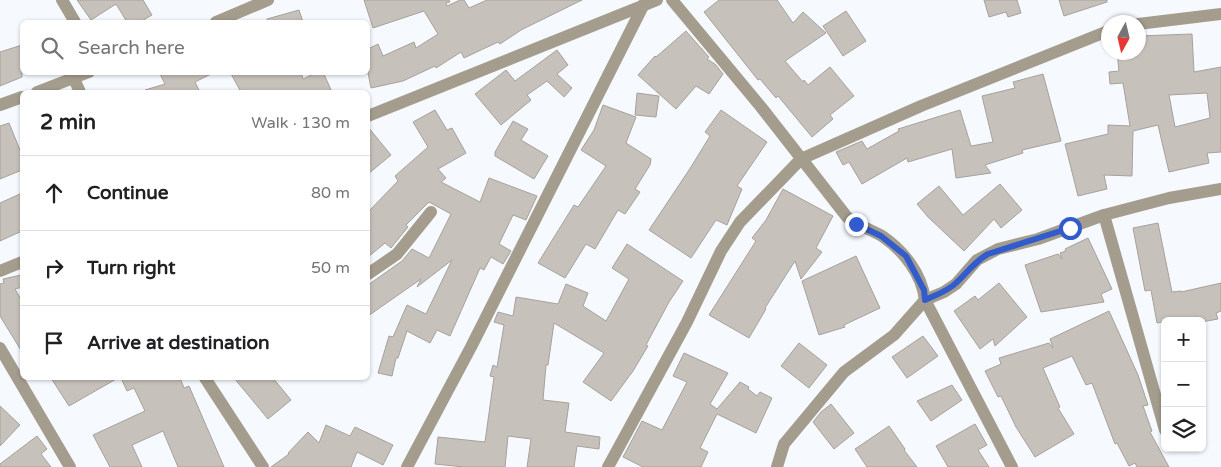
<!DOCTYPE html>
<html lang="en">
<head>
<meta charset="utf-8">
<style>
  body { margin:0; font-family:"Varela Round",sans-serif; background:#f6f6f6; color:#202124 }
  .controls { position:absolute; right:15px; bottom:15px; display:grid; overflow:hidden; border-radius:8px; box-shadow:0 1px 4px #0004 }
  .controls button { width:45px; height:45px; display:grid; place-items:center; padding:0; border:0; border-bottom:1px solid #e0e0e0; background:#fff; color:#202124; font:25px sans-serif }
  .compass { position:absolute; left:1101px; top:15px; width:45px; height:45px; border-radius:50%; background:#fff; box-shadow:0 1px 4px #0004; rotate:188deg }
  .stop { position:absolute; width:15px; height:15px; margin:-11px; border:4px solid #325ccc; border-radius:50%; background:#fff }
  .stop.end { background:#325ccc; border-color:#fff; box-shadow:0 1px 5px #0008 }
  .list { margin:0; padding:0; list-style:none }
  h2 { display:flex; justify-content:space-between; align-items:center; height:65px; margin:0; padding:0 20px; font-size:21px }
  h2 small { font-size:16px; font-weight:400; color:#757577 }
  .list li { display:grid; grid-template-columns:32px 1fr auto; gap:15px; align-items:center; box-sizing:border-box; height:75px; padding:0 20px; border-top:1px solid #e0e0e0 }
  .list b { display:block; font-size:19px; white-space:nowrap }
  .list em { font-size:16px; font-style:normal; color:#757577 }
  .icon { flex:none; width:28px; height:28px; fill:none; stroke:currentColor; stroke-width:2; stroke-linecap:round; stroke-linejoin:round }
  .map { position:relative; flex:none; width:1221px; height:467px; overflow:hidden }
  .search { position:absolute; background:#fff; box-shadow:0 1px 4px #0004; left:20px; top:20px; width:350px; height:55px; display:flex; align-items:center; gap:12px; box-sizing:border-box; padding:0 18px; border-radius:8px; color:#757577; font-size:19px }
  .panel { position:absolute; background:#fff; box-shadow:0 1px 4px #0004; left:20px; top:90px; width:350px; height:290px; border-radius:8px }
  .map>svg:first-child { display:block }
  .building { fill:#c7c1bb; stroke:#a7a19c; fill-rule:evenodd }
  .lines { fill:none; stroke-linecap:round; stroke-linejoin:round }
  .street { stroke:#a49d8d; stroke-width:12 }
  .route { stroke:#325ccc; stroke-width:6 }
</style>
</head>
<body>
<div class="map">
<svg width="1221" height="467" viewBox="0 0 1221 467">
  <rect width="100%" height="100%" fill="#f6fafe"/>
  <g class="building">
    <path d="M77,0H143L152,15L140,22H127L116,4L91,20Z"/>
    <path d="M364,0H449L450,2L446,3L447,6L460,0H464L469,8L487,0H582L521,30L500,44L498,42L464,58L461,52L436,68L435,66L403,81L371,88L368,73V49L378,44L383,56L414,42L416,48L438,34L424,11L373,28Z"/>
    <path d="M719,0H777L793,23L803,12L826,33L785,61L803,82L804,80L808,85L830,67L854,96L830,115L833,119L812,137L778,96L776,98L760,79L758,80L704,12Z"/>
    <path d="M984,0H1017L1021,13L1008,17L1006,12L989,17Z"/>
    <path d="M1059,0H1107V2L1064,16Z"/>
    <path d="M299,10L303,22H267V19Z"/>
    <path d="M846,11L866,41L843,56L823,26Z"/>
    <path d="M686,31L709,57L707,59L715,64L723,74L709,94L696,86L676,109L638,75L655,56L656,57Z"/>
    <path d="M1192,34L1194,72L1221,67V152L1207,153L1209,163L1169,172L1158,125L1133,131L1132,176L1104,175L1107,189L1078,196L1065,144L1108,134V125L1130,126L1123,83L1110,84L1109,72L1119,71L1117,52H1138V36ZM1207,93L1210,118L1175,127L1169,95Z"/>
    <path d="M22,45V77L0,86V52Z"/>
    <path d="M557,50L568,65L557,74L572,88L564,97L547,81L527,95L531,100L501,125L475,94L506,70L515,81Z"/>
    <path d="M159,72H215L195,82L200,92H145V90L165,84Z"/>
    <path d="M230,72H301L303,79L318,72H323L332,92H241Z"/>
    <path d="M1043,74L1061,141L1022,150L1023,153L985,165L991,173L956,178L952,149L908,162L907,158L862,184L849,162L843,165L836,152L862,141L867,149L899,131L898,129L960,110L971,146L993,142L982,96L1015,88L1013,82Z"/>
    <path d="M637,93L659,96L656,117L635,115Z"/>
    <path d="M603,105L636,117L626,143L651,159L650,165L635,189L640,192L625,214L618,210L595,249L586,244L565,278L538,263L574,205L578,207L606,166L581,150L594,130Z"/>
    <path d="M435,110L447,130L452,128L466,153L438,169L446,178L441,182L480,202L489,178L537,196L526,220L513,215L499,244L511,251L503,264L491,257L484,270L480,268L450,336L437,330L430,343L407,331L398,358H396L392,376L378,373L389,336L393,337L407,305L426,314L452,260L417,287L421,279L368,316V285L402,261L412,249L429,258L451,214L429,202L406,225L408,227L391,248L385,243L368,257V212L398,181L395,176L428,147L413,122Z"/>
    <path d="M721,110L767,142L737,186L742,189L727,225L716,220L691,258L649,230L691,167L710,136L705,132Z"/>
    <path d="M513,121L528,129L521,140L548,156L534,179L495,156V152Z"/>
    <path d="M9,123L22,155V170L0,179V126Z"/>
    <path d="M368,127L391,155L368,174Z"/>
    <path d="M1000,184L1022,210L1001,228L994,219L964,251L928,217L917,204L939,186L963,215Z"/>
    <path d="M783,189L833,216L816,248L822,252L801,279L795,261L765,308L766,309L749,338L709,315L756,241L752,238L766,220Z"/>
    <path d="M22,193V231L0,241V203Z"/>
    <path d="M1158,223L1172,292L1181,291V292L1221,283V311L1216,313L1218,319L1202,322V321H1198L1197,317L1157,323L1151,290L1145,291L1133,228Z"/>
    <path d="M1088,238L1112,289L1101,294L1104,302L1041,312L1025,265L1058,254L1062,259L1060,253L1066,251L1065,249Z"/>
    <path d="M627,244L683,281L669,302L646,345L648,346L633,371L611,401L583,382L604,353L554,323L548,365H546L543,400L569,403L565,432L600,437L599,449L577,446L574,467H527L531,439L508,436L505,467H464L435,464L438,437L485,442L494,377L490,376L493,365L497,367L504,325L494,322L498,312L513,316L516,297L558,304L566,284L588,293L583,306L606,321L629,279L612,268Z"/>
    <path d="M856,256L880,308L844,325L845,327L819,335L802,281Z"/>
    <path d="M21,275L22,287L15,289L22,301V352L0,316V284L4,283L3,279Z"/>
    <path d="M999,283L1027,317L995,346L993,339L980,349L954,311L975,296L978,300Z"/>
    <path d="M1109,311L1138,375L1148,405L1143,406L1152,431L1150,432L1169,467H1137L1135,463L1129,466L1117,443L1115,444L1092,383L1086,385L1072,356L1043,368L1060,407L1058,408L1074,434L1035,457L1016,427L1001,396L998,397L985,371L1001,364L999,358L1049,343L1053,348L1050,339Z"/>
    <path d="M923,336L938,356L907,378L892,357Z"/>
    <path d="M799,343L827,365L809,388L781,366Z"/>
    <path d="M684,353L728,373L710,404L717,409L740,382L749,387L748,389L757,396L760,392L772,398L756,433L717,414L700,448L708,452L701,467H643L623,457L642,421L662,430L687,382L673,376Z"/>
    <path d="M51,378H118L69,406Z"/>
    <path d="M121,378H180L184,388L189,386L224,467H178L163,431L132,445L142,467H110L93,435L145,411L134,388L127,391Z"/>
    <path d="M234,378H273L291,400L268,419Z"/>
    <path d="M952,385L962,400L931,421L917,401Z"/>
    <path d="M831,404L854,433L834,449L813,422L821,412Z"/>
    <path d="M0,406L20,425L0,446Z"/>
    <path d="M975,424L987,445L978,450L989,467H948L936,446Z"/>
    <path d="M326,425L350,436L355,427L393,445L383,465L357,452L351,467H271L289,454L288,453L308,432L319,443Z"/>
    <path d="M889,426L905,449L904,450L917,467H867L855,449Z"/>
    <path d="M37,436L47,449L41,454L51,467H0V464Z"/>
  </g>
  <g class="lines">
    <g class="street">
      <path d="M62,0L75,22"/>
      <path d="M672,0L761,107L847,217C858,226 870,229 882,236C903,250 922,274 925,300L1012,467"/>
      <path d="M216,22L268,0"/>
      <path d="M1138,24L1221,14"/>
      <path d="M74,79L80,92"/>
      <path d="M37,92L89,72"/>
      <path d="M0,105L22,97"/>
      <path d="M368,116L657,0"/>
      <path d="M1104,215L1165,430"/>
      <path d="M0,271L22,262"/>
      <path d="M368,274L397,254L431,212"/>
      <path d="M0,348L70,467"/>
      <path d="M205,378L263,467"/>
      <path d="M407,467L471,347L644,4"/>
      <path d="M608,467L687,322L721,251L740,222L801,159L921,106L1108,31"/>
      <path d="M777,467L784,444L844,372L894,335L925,300L944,292L956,284L977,260L998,249L1038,239L1104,215L1169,198L1221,189"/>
    </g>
  </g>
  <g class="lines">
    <path class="route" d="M856,224L881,236L906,256L924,290L925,300C936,295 948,291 956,283C967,273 975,261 988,254L1070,228"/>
  </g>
</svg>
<div class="controls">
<button>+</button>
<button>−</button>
<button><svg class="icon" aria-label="layers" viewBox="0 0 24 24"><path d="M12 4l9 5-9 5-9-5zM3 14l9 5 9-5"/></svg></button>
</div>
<svg class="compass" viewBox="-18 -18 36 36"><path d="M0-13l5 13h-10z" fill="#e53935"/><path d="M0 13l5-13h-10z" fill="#757577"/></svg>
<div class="stop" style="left:1070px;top:228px"></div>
<div class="stop end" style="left:856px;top:224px"></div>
<div class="search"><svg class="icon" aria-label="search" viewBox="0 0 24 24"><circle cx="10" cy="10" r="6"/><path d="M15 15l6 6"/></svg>Search here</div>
<section class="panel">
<h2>2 min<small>Walk · 130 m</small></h2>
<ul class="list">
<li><svg class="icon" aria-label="ahead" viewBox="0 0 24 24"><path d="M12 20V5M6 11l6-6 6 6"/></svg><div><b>Continue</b></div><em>80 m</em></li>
<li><svg class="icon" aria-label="right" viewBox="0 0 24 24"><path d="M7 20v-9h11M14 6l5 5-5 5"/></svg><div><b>Turn right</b></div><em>50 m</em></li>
<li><svg class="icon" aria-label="arrive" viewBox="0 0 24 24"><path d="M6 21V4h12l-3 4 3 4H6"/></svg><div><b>Arrive at destination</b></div></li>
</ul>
</section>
</div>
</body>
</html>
